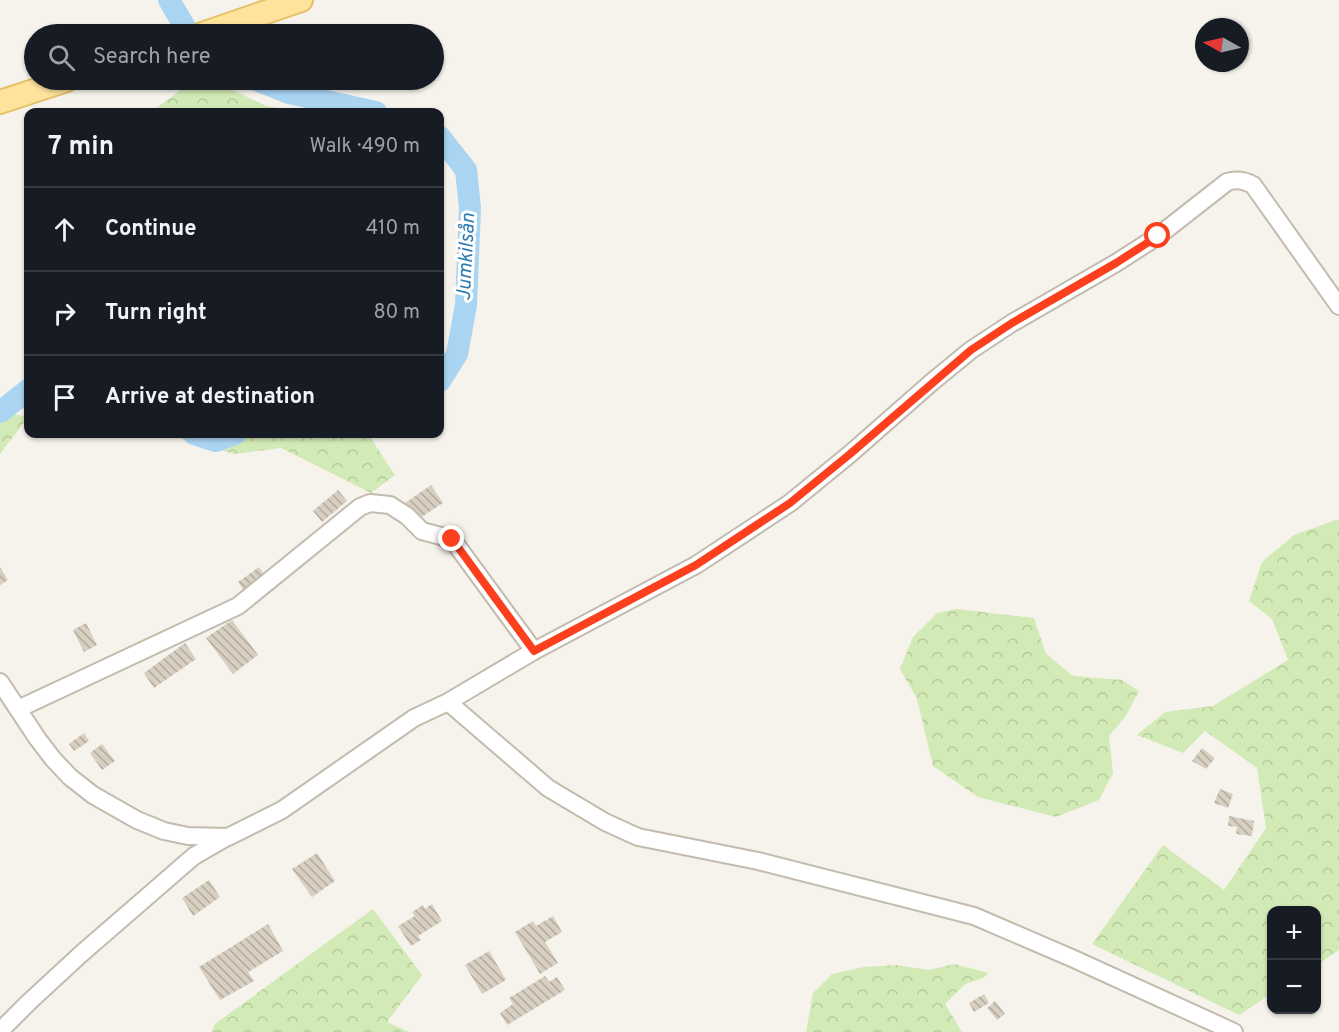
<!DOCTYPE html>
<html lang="en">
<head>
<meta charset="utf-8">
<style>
  body { margin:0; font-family:Overpass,sans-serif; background:#242831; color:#f1f3f6 }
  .controls { position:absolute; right:18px; bottom:18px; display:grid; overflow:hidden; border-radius:12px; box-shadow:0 2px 4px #0004 }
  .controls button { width:54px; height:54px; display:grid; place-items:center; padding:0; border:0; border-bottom:2px solid #363941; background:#171b24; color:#f1f3f6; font:30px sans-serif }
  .compass { position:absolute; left:1195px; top:18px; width:54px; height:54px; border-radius:50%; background:#171b24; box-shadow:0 2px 4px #0004; rotate:278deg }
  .stop { position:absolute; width:18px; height:18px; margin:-14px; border:4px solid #fc3f1d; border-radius:50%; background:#fff }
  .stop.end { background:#fc3f1d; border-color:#fff; box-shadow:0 2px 6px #0008 }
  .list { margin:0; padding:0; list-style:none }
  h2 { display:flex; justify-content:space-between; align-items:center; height:78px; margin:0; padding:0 24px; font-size:26px }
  h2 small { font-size:20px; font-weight:400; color:#9ea1a6 }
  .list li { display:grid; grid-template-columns:39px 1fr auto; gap:18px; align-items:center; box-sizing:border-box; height:84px; padding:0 24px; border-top:2px solid #363941 }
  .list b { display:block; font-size:22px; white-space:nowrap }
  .list em { font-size:20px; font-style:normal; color:#9ea1a6 }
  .icon { flex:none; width:33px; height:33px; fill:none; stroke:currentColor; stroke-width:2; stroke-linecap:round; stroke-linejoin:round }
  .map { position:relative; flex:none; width:1339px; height:1032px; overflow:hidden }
  .search { position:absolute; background:#171b24; box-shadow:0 2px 4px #0004; left:24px; top:24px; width:420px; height:66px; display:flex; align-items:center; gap:15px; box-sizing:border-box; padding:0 21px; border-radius:33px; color:#9ea1a6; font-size:22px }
  .panel { position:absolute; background:#171b24; box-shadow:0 2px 4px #0004; left:24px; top:108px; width:420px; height:330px; border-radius:12px }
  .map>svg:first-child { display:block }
  .forest { fill:url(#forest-crowns) }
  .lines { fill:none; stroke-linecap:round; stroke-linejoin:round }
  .river { stroke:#a9d4f2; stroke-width:22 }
  .building { fill:url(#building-back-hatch) }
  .minor-casing { stroke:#c2bbae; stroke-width:20 }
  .major-casing { stroke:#e6c16a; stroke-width:26 }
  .minor { stroke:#fff; stroke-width:16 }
  .major { stroke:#ffe39c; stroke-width:22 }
  .route { stroke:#fc3f1d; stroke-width:8 }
  .labels { text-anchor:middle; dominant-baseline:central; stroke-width:6; stroke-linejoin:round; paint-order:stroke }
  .water-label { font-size:20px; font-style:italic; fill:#2e7ab2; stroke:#fff }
</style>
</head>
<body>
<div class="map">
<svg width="1339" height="1032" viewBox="0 0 1339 1032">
  <defs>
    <pattern id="forest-crowns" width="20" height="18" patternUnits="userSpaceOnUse" patternTransform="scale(1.5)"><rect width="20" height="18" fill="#d2eab5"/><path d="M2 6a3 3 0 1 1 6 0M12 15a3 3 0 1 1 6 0" fill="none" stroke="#b6ca9c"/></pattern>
    <pattern id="building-back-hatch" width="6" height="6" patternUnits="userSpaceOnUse" patternTransform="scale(1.5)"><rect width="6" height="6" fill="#d8cfc1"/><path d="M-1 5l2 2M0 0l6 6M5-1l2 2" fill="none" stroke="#b1aa9e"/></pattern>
  </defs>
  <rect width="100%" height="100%" fill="#f6f3ec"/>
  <g class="forest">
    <path d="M194,80H212L266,106L305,112H151Z"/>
    <path d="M0,411L28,417L0,454Z"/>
    <path d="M183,434H368L395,475L371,493L281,448L234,454L179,438Z"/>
    <path d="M1339,519V950L1317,965L1316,910H1272L1271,994L1239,1015L1092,944L1163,845L1224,890L1266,828L1257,768L1205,731L1183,753L1137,735L1165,712L1213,706L1288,660L1272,619L1249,601L1262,562L1294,535Z"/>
    <path d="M957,609L1034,618L1046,654L1073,676L1122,680L1139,691L1126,716L1109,736L1113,773L1099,800L1056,817L978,797L933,766L917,699L900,669L913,637L937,613Z"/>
    <path d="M373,909L422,975L387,1022L409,1032H211L215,1024Z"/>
    <path d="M954,964L989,973L983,978L965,984L945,1004L962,1032H806L813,993L832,974L864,967L896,965L929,970Z"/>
  </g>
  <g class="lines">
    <g class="river">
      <path d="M169,0L189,34"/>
      <path d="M256,80L289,93L376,112"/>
      <path d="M440,137L466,170L470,208L466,305L457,354L440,381"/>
      <path d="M0,412L28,390"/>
      <path d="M194,434L216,441L235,434"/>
    </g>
  </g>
  <g class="building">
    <path d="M431,485L443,503L417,520L405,503Z"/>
    <path d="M338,490L347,501L322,522L313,511Z"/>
    <path d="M0,567L8,580L0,585Z"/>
    <path d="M259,567L266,577L245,592L238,582Z"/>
    <path d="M232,620L258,655L233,674L206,638Z"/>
    <path d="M86,623L97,645L84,652L73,630Z"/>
    <path d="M185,643L196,659L154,688L144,673Z"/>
    <path d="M84,733L89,741L74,751L69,744Z"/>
    <path d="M102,744L115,761L102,770L90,753Z"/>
    <path d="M1202,748L1215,758L1206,769L1192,761Z"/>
    <path d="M1220,789L1233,794L1228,808L1214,803Z"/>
    <path d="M1229,816L1254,821L1252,836L1236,834L1237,827L1228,826Z"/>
    <path d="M317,853L335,881L312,897L292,869Z"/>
    <path d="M209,880L220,897L193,916L182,898Z"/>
    <path d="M432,904L442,921L418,936L421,940L411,946L398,926L415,916L412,912L423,905L425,909Z"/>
    <path d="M553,916L562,932L545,942L558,963L540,974L515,932L533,921L536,926Z"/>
    <path d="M268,924L283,951L248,972L254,981L220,1000L199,967Z"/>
    <path d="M489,951L506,980L482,994L465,965Z"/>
    <path d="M545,976L549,982L557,977L565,990L507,1025L500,1013L513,1004L509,998Z"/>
    <path d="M984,994L989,1003L974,1012L969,1003Z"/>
    <path d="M995,1001L1005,1014L997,1020L987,1008Z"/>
  </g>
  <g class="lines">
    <defs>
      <g id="minor">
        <path d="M0,682L37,738L53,759L70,777L93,795L137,820L164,831L188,836L228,837L282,810L414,718L448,702L534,651L696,565L790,503L850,454L932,382L971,350L1012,323L1116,263L1158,236L1227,182C1237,179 1244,180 1253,185L1339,306"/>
        <path d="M448,702L548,788L605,822L638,837L758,861L974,916L1074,959L1234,1032"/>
        <path d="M18,709L238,606L360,507L370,503L390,505L407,516L422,531L452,539L534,651"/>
        <path d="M0,1031L28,1003L81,954L194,856L227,837"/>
      </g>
      <g id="major">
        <path d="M202,34L301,0"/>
        <path d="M0,102L67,80"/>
      </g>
    </defs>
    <use href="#minor" class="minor-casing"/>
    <use href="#major" class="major-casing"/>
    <use href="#minor" class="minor"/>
    <use href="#major" class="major"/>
  </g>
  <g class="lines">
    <path class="route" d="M452,539L534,651L696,565L790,503L850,454L971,350L1012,323L1116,263L1158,236"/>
  </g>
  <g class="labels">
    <g class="water-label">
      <text transform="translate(467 257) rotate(-87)">Jumkilsån</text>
    </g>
  </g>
</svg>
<div class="controls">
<button>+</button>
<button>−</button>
</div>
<svg class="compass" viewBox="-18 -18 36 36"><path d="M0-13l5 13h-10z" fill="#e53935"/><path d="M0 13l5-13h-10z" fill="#9ea1a6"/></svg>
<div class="stop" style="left:1158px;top:236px"></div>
<div class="stop end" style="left:452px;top:539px"></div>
<div class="search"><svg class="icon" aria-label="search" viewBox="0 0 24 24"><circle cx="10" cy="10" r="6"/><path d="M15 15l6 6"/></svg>Search here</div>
<section class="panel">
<h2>7 min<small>Walk · 490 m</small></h2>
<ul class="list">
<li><svg class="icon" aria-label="ahead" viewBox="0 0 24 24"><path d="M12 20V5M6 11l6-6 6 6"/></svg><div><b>Continue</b></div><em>410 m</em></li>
<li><svg class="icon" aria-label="right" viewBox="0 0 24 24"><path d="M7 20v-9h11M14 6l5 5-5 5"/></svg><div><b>Turn right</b></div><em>80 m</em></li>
<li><svg class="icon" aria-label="arrive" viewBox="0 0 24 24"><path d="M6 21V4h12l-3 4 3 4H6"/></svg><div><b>Arrive at destination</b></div></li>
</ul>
</section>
</div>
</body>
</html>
